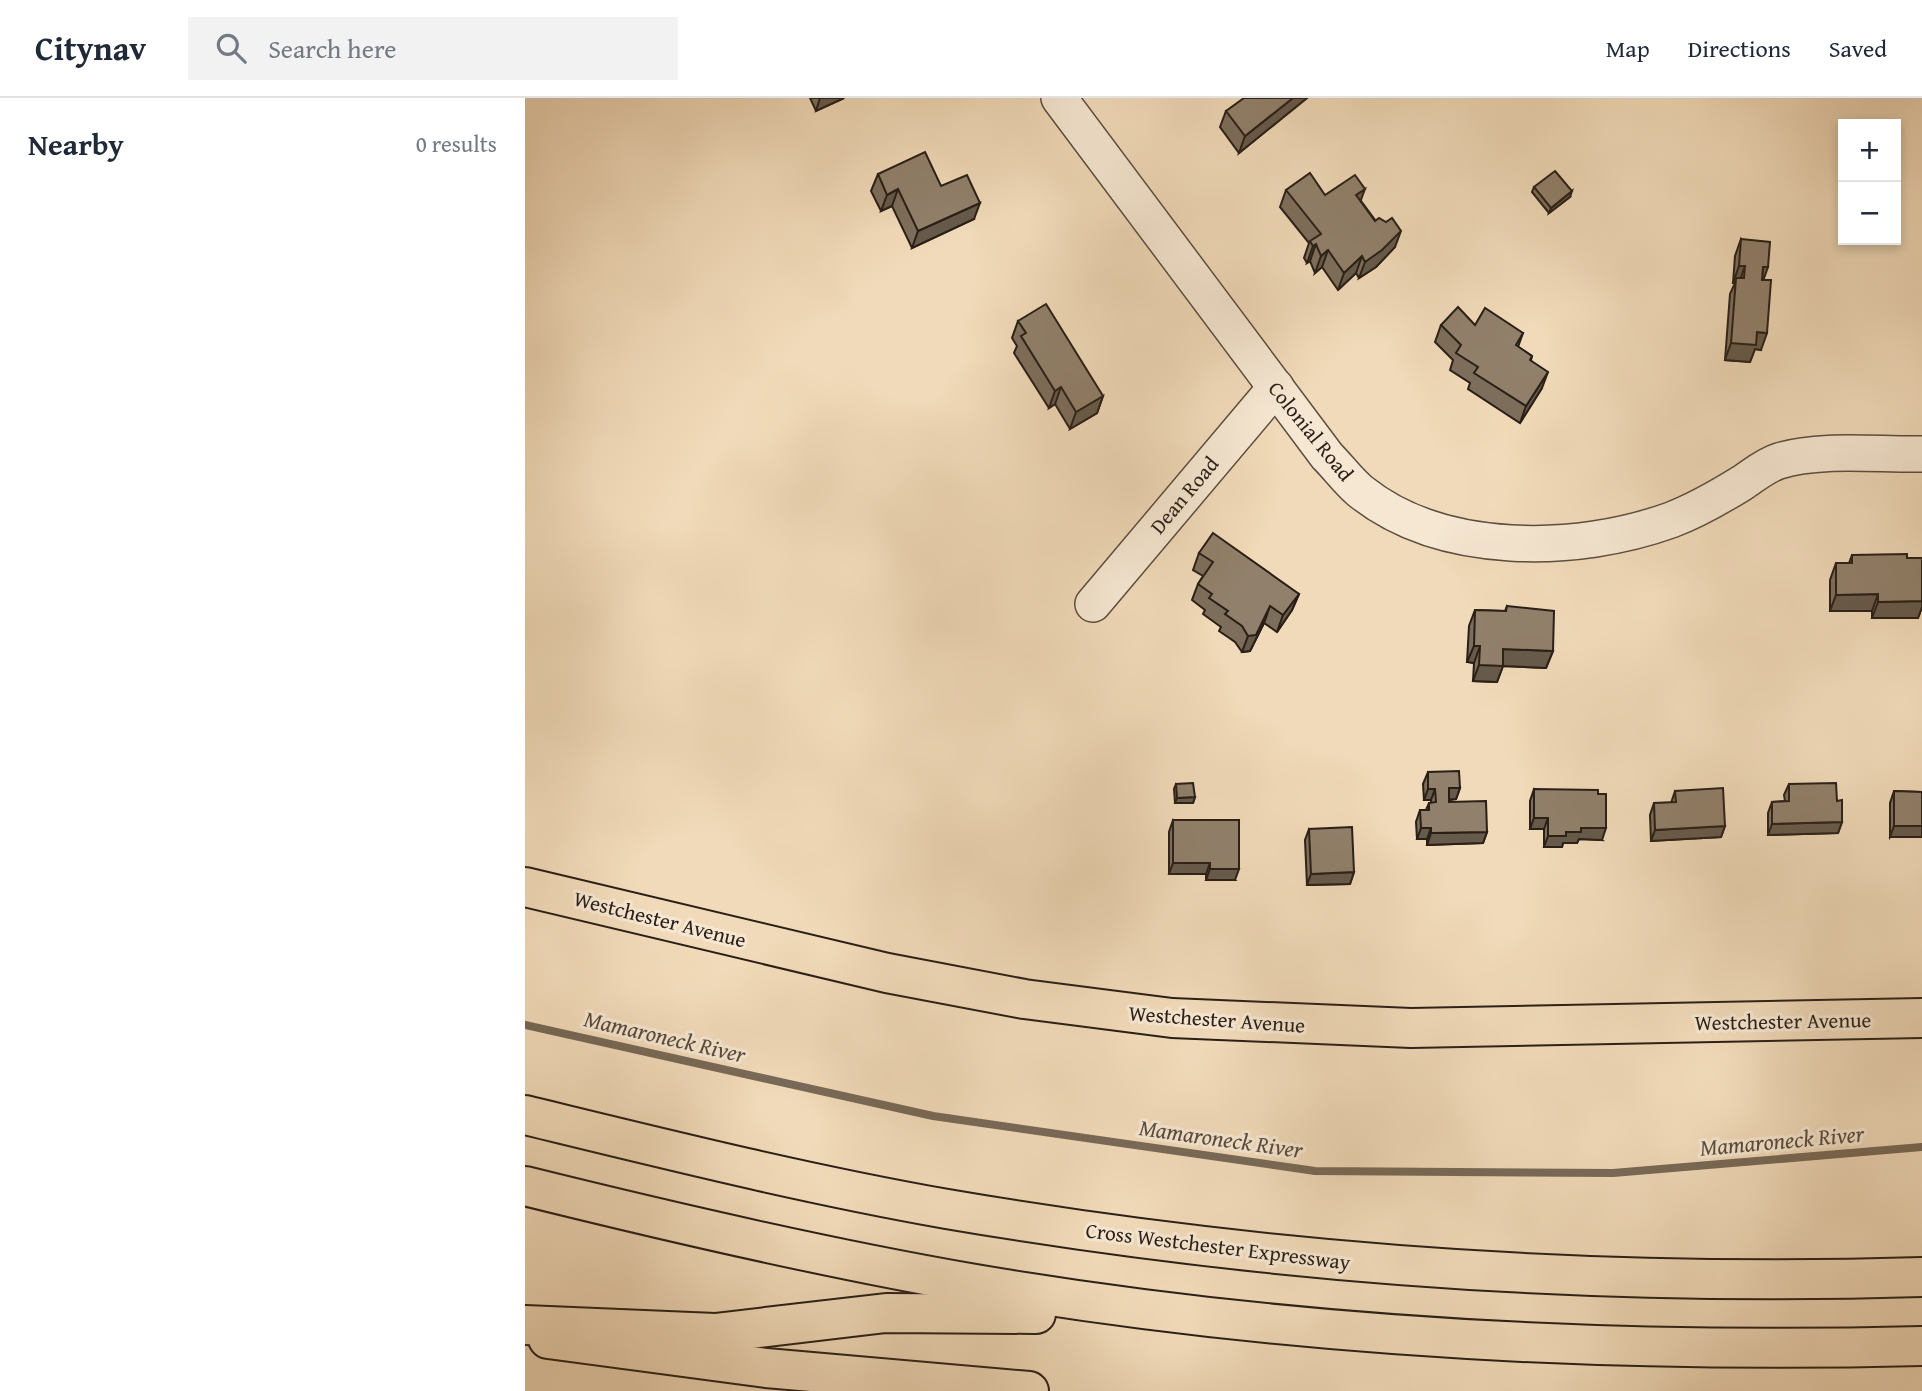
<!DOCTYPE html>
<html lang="en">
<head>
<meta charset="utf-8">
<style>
  body { margin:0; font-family:"Gentium Book Plus",serif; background:#f2f2f3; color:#1f2937 }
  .controls { position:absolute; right:21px; top:21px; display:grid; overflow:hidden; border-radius:0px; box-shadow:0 4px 10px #0003 }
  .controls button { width:63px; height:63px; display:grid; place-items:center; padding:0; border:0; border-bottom:2px solid #e0e1e3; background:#fff; color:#1f2937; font:35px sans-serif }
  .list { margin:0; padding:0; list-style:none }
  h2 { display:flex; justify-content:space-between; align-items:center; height:91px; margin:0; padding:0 28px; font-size:30px }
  h2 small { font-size:23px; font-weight:400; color:#747a83 }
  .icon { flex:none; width:38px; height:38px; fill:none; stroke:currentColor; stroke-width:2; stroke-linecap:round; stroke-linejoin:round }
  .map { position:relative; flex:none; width:1397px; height:1293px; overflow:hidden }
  header { display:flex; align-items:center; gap:42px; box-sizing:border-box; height:98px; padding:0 35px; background:#fff; border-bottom:2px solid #e0e1e3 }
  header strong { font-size:33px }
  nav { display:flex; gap:38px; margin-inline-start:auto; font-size:24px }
  .search { width:490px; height:63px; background:#f2f2f3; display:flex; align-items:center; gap:18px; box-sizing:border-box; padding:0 24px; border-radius:0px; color:#747a83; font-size:26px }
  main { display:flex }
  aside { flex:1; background:#fff }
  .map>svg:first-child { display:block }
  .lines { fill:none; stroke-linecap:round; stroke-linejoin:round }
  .stream { stroke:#786957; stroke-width:8 }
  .minor-casing { stroke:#5b4e40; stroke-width:38 }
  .major-casing { stroke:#291f17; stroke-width:42 }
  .highway-casing { stroke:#291f17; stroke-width:42 }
  .minor { stroke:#f6e7d2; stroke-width:35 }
  .major { stroke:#f1dab9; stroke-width:38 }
  .highway { stroke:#f1dab9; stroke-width:38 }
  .wall { fill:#7d6e5c; stroke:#291f17; stroke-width:2 }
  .shaded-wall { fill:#665a4b; stroke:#291f17; stroke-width:2 }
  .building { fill:#91806b; stroke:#291f17; stroke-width:2 }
  .labels { text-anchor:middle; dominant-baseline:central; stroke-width:6; stroke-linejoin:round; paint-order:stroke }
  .street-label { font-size:21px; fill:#291f17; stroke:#f6e7d2 }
  .water-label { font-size:23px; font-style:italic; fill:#574a3c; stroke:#f6e7d2 }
</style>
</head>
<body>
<header>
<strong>Citynav</strong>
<div class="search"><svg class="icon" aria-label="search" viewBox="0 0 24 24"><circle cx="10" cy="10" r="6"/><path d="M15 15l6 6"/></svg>Search here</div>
<nav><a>Map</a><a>Directions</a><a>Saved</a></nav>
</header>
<main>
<aside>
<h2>Nearby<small>0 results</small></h2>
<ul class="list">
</ul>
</aside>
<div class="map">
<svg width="1397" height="1293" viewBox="0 0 1397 1293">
  <rect width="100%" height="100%" fill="#f1dab9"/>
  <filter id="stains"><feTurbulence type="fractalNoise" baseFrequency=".00286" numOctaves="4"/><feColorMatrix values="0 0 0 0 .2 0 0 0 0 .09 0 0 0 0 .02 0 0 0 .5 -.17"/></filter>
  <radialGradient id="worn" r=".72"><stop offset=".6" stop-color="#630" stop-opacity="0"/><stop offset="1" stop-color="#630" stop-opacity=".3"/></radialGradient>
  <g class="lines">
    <path class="stream" d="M0,927L408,1018L790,1073L1088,1075L1397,1049"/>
    <defs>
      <g id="minor">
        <path d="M534,0L802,358C813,369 823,383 835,393C917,459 1052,456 1146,422C1170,413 1196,398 1217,385C1229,377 1241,367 1254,363C1295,350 1353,357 1397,356"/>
        <path d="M568,506L751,289"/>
      </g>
      <g id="major">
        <path d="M0,789L362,875L499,901L647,920L886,930L1397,920"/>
        <path d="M23,1241L241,1270L504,1293"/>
      </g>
      <g id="highway">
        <path d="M0,1017C140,1051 280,1086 422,1111C744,1166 1070,1189 1397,1179"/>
        <path d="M0,1088C149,1125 299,1160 450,1186C763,1239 1080,1256 1397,1248"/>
        <path d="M0,1227L190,1235L361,1215L511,1216"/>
      </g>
    </defs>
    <use href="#minor" class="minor-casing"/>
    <use href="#major" class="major-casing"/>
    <use href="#highway" class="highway-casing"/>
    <use href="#minor" class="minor"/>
    <use href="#major" class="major"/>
    <use href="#highway" class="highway"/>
  </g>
  <g class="wall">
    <path d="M285,0H319L291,13Z"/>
    <path d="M782,0L714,55L695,29L701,13Z"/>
    <path d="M353,76L416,88L449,121L387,150L367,108L356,113L346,93Z"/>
    <path d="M1009,89L1045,99L1024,115L1007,94Z"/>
    <path d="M761,92L836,103L870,149L851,169L834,180L831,175L813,192L797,169L790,175L785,163L782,165L779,160L784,145L755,109Z"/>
    <path d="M1216,141L1238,182L1236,252L1230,251L1225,264L1200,262L1205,196L1210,185H1208L1210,158Z"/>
    <path d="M493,223L578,298L572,315L545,331L530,306L524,310L489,255L492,248L487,240Z"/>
    <path d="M916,227H950L998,235L993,249L1007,258L1006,262L1017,290L995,325L943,291L945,285L925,272L928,262L910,244Z"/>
    <path d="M674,455L774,496L767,512L752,534L739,525L725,553L717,554L710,544L694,533L696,529L678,516L680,512L667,502L673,486L678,478L668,472Z"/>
    <path d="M1327,457L1382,460H1397V509L1393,520H1347V513H1305V482L1311,465H1324Z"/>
    <path d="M982,508L1028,553L1021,570L978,568L972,584L948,583L949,565L942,564L944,528L950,512L980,513Z"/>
    <path d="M903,674L935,690L931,701L924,702V704L962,734L958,745L902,747V741H892L891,724L895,712H901L904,705H906V702H899L898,686Z"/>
    <path d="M651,686L670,699L668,705H650L649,691Z"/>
    <path d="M1264,686L1312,703L1317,724L1313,735L1243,737V715L1247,704L1260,703L1259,697Z"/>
    <path d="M1009,691L1077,742L1054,741L1052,745H1038L1037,749H1019V731H1005V703Z"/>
    <path d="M1150,693L1200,728L1196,739L1126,743L1125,717L1129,705H1146Z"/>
    <path d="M1369,693L1397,694L1365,739V705Z"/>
    <path d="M648,722L710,782H681V776H644V734Z"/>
    <path d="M784,731L829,774L825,786L782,787L780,742Z"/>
  </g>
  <g class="shaded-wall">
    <path d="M295,0H319L291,13Z"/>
    <path d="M768,0H782L714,55L720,38Z"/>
    <path d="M373,91L367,108L356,113L362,97Z"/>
    <path d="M840,91L834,107L831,97Z"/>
    <path d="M1047,93L1045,99L1024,115L1026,110Z"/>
    <path d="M455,105L449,121L387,150L393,133Z"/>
    <path d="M876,133L870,149L851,169L834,180L840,164Z"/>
    <path d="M791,146L785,163L782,165L788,148Z"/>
    <path d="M803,152L797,169L790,175L796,158Z"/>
    <path d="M837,158L831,175L813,192L819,175Z"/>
    <path d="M1214,168H1220L1214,185L1211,180L1210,185H1208Z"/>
    <path d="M1238,169H1243L1237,186Z"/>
    <path d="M1232,234L1242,235L1236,252L1230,251L1225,264L1200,262L1206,245Z"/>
    <path d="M1023,274L1017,290L995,325L1001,308Z"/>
    <path d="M536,289L530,306L524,310L530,293Z"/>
    <path d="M578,298L572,315L545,331L551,314Z"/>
    <path d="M774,496L767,512L752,534L758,517Z"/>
    <path d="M1353,496L1347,513H1305L1311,497Z"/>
    <path d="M1397,503V509L1393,520H1347L1353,504Z"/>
    <path d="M745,508L739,525L725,553L717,554L723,538Z"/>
    <path d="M949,548H955L949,565L942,564Z"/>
    <path d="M978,551L1028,553L1021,570L978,568L972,584L948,583L954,567Z"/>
    <path d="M924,690H935L931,701L920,702Z"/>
    <path d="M903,691H910L906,702H899Z"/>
    <path d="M670,699L668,705H650L652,700Z"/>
    <path d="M1009,720H1023L1019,731H1005Z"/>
    <path d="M1317,724L1313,735L1243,737L1247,726Z"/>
    <path d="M1200,728L1196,739L1126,743L1130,732Z"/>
    <path d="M1369,728H1397V739H1365Z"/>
    <path d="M896,730H906L902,741H892Z"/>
    <path d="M1056,730H1081L1077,742L1054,741L1052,745H1038L1037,749H1019L1023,738Z"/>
    <path d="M962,734L958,745L902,747L906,735Z"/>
    <path d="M648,765H685L681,776H644Z"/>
    <path d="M685,771H714L710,782H681Z"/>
    <path d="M829,774L825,786L782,787L786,776Z"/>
  </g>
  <g class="building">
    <path d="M719,0H768L720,38L701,13Z"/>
    <path d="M400,54L416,88L442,77L455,105L393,133L373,91L362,97L353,76Z"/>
    <path d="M1030,73L1047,93L1026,110L1009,89Z"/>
    <path d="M785,75L800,97L830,77L840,91L831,97L850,123L854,120L861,124L867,120L876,133L857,152L840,164L837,158L819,175L803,152L796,158L791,146L788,148L785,143L796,136L761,92Z"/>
    <path d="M1216,141L1245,144L1243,169H1238L1237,182H1246L1242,235L1232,234L1231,247L1206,245L1211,180H1219L1220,168H1214Z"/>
    <path d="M521,206L578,298L551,314L536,289L530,293L496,238L501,235L493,223Z"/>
    <path d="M933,209L950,227L960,210L998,235L991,247L1007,258L1005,262L1023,274L1001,308L949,275L953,269L931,255L936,247L916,227Z"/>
    <path d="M688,435L774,496L758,517L745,508L731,537L723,538L717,528L700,516L703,513L684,500L687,496L673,486L688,464L674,455Z"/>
    <path d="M1382,456V460H1397V503L1353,504V496L1311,497V465H1327V457Z"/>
    <path d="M982,508L1029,513L1028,553L978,551V568L954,567L955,548H949L950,512L981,513Z"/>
    <path d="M934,673L935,690H924V704L961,703L962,734L906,735V730H896L895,712H904V705L911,704L910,691H903V674Z"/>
    <path d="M668,685L670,699L652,700L651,686Z"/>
    <path d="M1311,685L1312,703L1317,702V724L1247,726V704L1264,703V686Z"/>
    <path d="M1198,690L1200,728L1130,732L1129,705L1151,704L1150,693Z"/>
    <path d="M1009,691L1073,692V696H1081V730H1056V734H1041V738H1023V720H1009Z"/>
    <path d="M1369,693L1397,694V728H1369Z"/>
    <path d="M648,722H714V771H685V765H648Z"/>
    <path d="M827,729L829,774L786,776L784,731Z"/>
  </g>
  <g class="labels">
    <g class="street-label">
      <text transform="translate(786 333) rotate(51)">Colonial Road</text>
      <text transform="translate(659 397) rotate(-50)">Dean Road</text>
      <text transform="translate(135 821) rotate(14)">Westchester Avenue</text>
      <text transform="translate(692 921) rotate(4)">Westchester Avenue</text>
      <text transform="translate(1258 923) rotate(-1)">Westchester Avenue</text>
      <text transform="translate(693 1148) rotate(7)">Cross Westchester Expressway</text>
    </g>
    <g class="water-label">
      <text transform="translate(140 938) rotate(13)">Mamaroneck River</text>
      <text transform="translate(696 1040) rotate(8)">Mamaroneck River</text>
      <text transform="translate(1257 1042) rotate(-5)">Mamaroneck River</text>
    </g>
  </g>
  <rect width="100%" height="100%" filter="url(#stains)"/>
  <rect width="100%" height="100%" fill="url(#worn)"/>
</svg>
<div class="controls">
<button>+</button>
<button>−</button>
</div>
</div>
</main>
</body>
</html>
